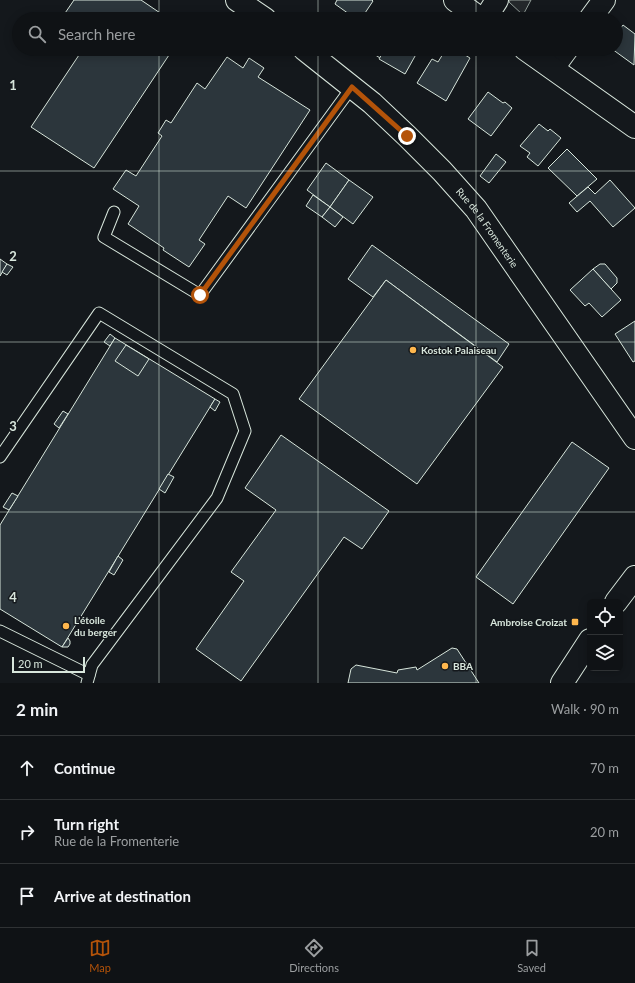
<!DOCTYPE html>
<html lang="en">
<head>
<meta charset="utf-8">
<style>
  body { margin:0; font-family:Lato,sans-serif; background:#1d2022; color:#f1f3f6 }
  .controls { position:absolute; right:12px; bottom:12px; display:grid; overflow:hidden; border-radius:6px; box-shadow:0 2px 10px #0003 }
  .controls button { width:36px; height:36px; display:grid; place-items:center; padding:0; border:0; border-bottom:1px solid #2f3234; background:#0f1215; color:#f1f3f6; font:20px sans-serif }
  .scale { position:absolute; left:12px; bottom:10px; width:73px; box-sizing:border-box; padding-left:4px; border:2px solid #d8e6dc; border-top:0; font-size:11px; line-height:14px; white-space:nowrap; color:#d8e6dc; -webkit-text-stroke:3px #14181c; paint-order:stroke }
  .stop { position:absolute; width:12px; height:12px; margin:-9px; border:3px solid #b45309; border-radius:50%; background:#fff }
  .stop.end { background:#b45309; border-color:#fff; box-shadow:0 1px 4px #0008 }
  .list { margin:0; padding:0; list-style:none }
  h2 { display:flex; justify-content:space-between; align-items:center; height:52px; margin:0; padding:0 16px; font-size:17px }
  h2 small { font-size:13px; font-weight:400; color:#9b9ea0 }
  .list li { display:grid; grid-template-columns:26px 1fr auto; gap:12px; align-items:center; box-sizing:border-box; height:64px; padding:0 16px; border-top:1px solid #2f3234 }
  .list b { display:block; font-size:15px; white-space:nowrap }
  .list p { margin:0; font-size:13px; white-space:nowrap; color:#9b9ea0 }
  .list em { font-size:13px; font-style:normal; color:#9b9ea0 }
  .icon { flex:none; width:22px; height:22px; fill:none; stroke:currentColor; stroke-width:2; stroke-linecap:round; stroke-linejoin:round }
  .map { position:relative; flex:none; width:635px; height:683px; overflow:hidden }
  .search { position:absolute; background:#0f1215; box-shadow:0 2px 10px #0003; left:12px; right:12px; top:12px; height:44px; display:flex; align-items:center; gap:10px; box-sizing:border-box; padding:0 14px; border-radius:22px; color:#9b9ea0; font-size:15px }
  .sheet { height:244px; background:#0f1215 }
  nav { display:flex; justify-content:space-around; align-items:center; box-sizing:border-box; height:56px; border-top:1px solid #2f3234; background:#0f1215; font-size:11px; color:#9b9ea0 }
  nav a { display:grid; justify-items:center; gap:2px }
  nav .on { color:#b45309 }
  .map>svg:first-child { display:block }
  .parking { fill:#24282b; stroke:#939e99 }
  .building { fill:#2c363c; stroke:#d8e6dc }
  .lines { fill:none; stroke-linecap:round; stroke-linejoin:round }
  .service-casing { stroke:#d8e6dc; stroke-width:13 }
  .minor-casing { stroke:#d8e6dc; stroke-width:24 }
  .tertiary-casing { stroke:#d8e6dc; stroke-width:24 }
  .secondary-casing { stroke:#d8e6dc; stroke-width:24 }
  .service { stroke:#14181c; stroke-width:11 }
  .minor { stroke:#14181c; stroke-width:22 }
  .tertiary { stroke:#14181c; stroke-width:22 }
  .secondary { stroke:#14181c; stroke-width:22 }
  .route { stroke:#b45309; stroke-width:5 }
  .grid { fill:none; stroke:#d8e6dc; stroke-width:1; stroke-opacity:0.55 }
  .poi-dot { fill:#ffb74d; stroke:#14181c; stroke-width:1.5 }
  .labels { text-anchor:middle; dominant-baseline:central; stroke-width:3; stroke-linejoin:round; paint-order:stroke }
  .street-label { font-size:10px; fill:#d8e6dc; stroke:#14181c }
  .poi-label { font-size:10px; font-weight:bold; fill:#d8e6dc; stroke:#14181c; text-anchor:start }
  .grid-label { font-size:13px; text-anchor:middle; font-weight:bold; fill:#d8e6dc; stroke:#14181c; stroke-width:3; stroke-linejoin:round; paint-order:stroke }
</style>
</head>
<body>
<div class="map">
<svg width="635" height="683" viewBox="0 0 635 683">
  <rect width="100%" height="100%" fill="#14181c"/>
  <path class="parking" d="M510,0H531L523,15L509,2Z"/>
  <g class="building">
    <path d="M74,0H141L169,19H61Z"/>
    <path d="M337,0H372L373,1L361,19H346L349,14L335,4Z"/>
    <path d="M370,13L378,19H366Z"/>
    <path d="M623,25L635,34L634,65L612,49H616V34Z"/>
    <path d="M83,49H173L94,168L31,127Z"/>
    <path d="M366,49H382L384,50L380,58Z"/>
    <path d="M385,49H419L405,74L379,59Z"/>
    <path d="M446,49H455L470,58L446,101L417,83L432,59L438,62Z"/>
    <path d="M227,57L243,68L249,58L264,68L258,77L310,110L246,208L228,196L199,240L205,244L189,267L163,250L164,248L128,224L139,206L113,189L126,170L136,176L162,136L158,133L166,120L171,123L197,83L205,89Z"/>
    <path d="M488,92L503,103L505,102L512,108L491,136L468,119Z"/>
    <path d="M539,124L548,131L550,129L561,138L538,166L527,157L530,153L520,146Z"/>
    <path d="M567,149L597,179L577,196L548,168Z"/>
    <path d="M496,154L506,162L489,183L480,176Z"/>
    <path d="M326,163L349,180L330,207L307,190Z"/>
    <path d="M349,180L373,197L353,224L330,207Z"/>
    <path d="M610,180L635,208L613,227L590,201L577,212L569,203L588,187L595,194Z"/>
    <path d="M313,195L330,207L322,217L306,206Z"/>
    <path d="M330,207L343,217L335,227L322,217Z"/>
    <path d="M372,245L509,344L497,362L386,280L373,297L348,279Z"/>
    <path d="M0,259L7,264L0,276Z"/>
    <path d="M7,264L13,267L7,275L2,272Z"/>
    <path d="M600,264H605L617,278V283L611,289L593,269Z"/>
    <path d="M593,269L621,300L602,317L589,303L585,306L570,290Z"/>
    <path d="M386,280L503,367L417,484L299,399Z"/>
    <path d="M635,321V361L633,362L615,334Z"/>
    <path d="M110,334L115,338L110,346L104,342Z"/>
    <path d="M115,338L215,399L62,647L0,609V525Z"/>
    <path d="M126,345L149,359L138,376L115,361Z"/>
    <path d="M215,399L220,402L215,411L210,407Z"/>
    <path d="M63,411L68,414L59,428L54,424Z"/>
    <path d="M281,435L389,511L362,549L344,537L241,681L196,649L244,581L231,572L276,510L245,488Z"/>
    <path d="M572,442L609,468L513,604L476,577Z"/>
    <path d="M168,474L174,477L165,493L159,489Z"/>
    <path d="M12,493L18,496L9,510L3,507Z"/>
    <path d="M118,556L123,560L114,575L109,572Z"/>
    <path d="M68,638L70,641V644L68,647H62Z"/>
    <path d="M452,648L457,649L479,683H348L351,669L356,665L397,673L398,670L416,667L417,670Z"/>
  </g>
  <g class="lines">
    <defs>
      <g id="service">
        <path d="M114,212L104,237L200,295L352,87"/>
        <path d="M0,457L99,313L233,394L245,431L217,498L92,665L87,683"/>
        <path d="M0,631L89,675"/>
      </g>
      <g id="minor">
        <path d="M237,0L265,19"/>
        <path d="M485,19L497,0"/>
        <path d="M590,19L604,0"/>
        <path id="s1" d="M304,49L372,103L407,136L442,171L476,209L635,438"/>
        <path d="M553,68L567,49"/>
      </g>
      <g id="tertiary">
        <path d="M616,602L635,577"/>
        <path d="M562,683L590,640"/>
      </g>
      <g id="secondary">
        <path d="M455,0L481,19"/>
        <path d="M525,49L635,127"/>
      </g>
    </defs>
    <use href="#service" class="service-casing"/>
    <use href="#minor" class="minor-casing"/>
    <use href="#tertiary" class="tertiary-casing"/>
    <use href="#secondary" class="secondary-casing"/>
    <use href="#service" class="service"/>
    <use href="#minor" class="minor"/>
    <use href="#tertiary" class="tertiary"/>
    <use href="#secondary" class="secondary"/>
  </g>
  <g class="lines">
    <path class="route" d="M200,295L352,87L407,136"/>
  </g>
  <path class="grid" d="M159,0V19M318,0V19M476,0V19M159,49V683M318,49V683M476,49V683M0,171H635M0,342H635M0,512H635"/>
  <g class="poi-dot">
    <circle cx="413" cy="350" r="4"/>
    <rect x="571" y="618" width="8" height="8" rx="2"/>
    <circle cx="66" cy="626" r="4"/>
    <circle cx="445" cy="666" r="4"/>
  </g>
  <g class="labels">
    <g class="street-label">
      <text stroke="none"><textPath href="#s1" startOffset="257">Rue de la Fromenterie</textPath></text>
    </g>
    <g class="poi-label">
      <text x="421" y="350">Kostok Palaiseau</text>
      <text x="74" y="620">L'étoile<tspan x="74" dy="12">du berger</tspan></text>
      <text x="567" y="622" text-anchor="end">Ambroise Croizat</text>
      <text x="453" y="666">BBA</text>
    </g>
  </g>
  <g class="grid-label">
    <text x="13" y="90">1</text>
    <text x="13" y="261">2</text>
    <text x="13" y="431">3</text>
    <text x="13" y="602">4</text>
  </g>
</svg>
<div class="controls">
<button><svg class="icon" aria-label="locate" viewBox="0 0 24 24"><circle cx="12" cy="12" r="6"/><path d="M12 2v4M12 18v4M2 12h4M18 12h4"/></svg></button>
<button><svg class="icon" aria-label="layers" viewBox="0 0 24 24"><path d="M12 4l9 5-9 5-9-5zM3 14l9 5 9-5"/></svg></button>
</div>
<div class="scale">20 m</div>
<div class="stop" style="left:200px;top:295px"></div>
<div class="stop end" style="left:407px;top:136px"></div>
<div class="search"><svg class="icon" aria-label="search" viewBox="0 0 24 24"><circle cx="10" cy="10" r="6"/><path d="M15 15l6 6"/></svg>Search here</div>
</div>
<section class="sheet">
<h2>2 min<small>Walk · 90 m</small></h2>
<ul class="list">
<li><svg class="icon" aria-label="ahead" viewBox="0 0 24 24"><path d="M12 20V5M6 11l6-6 6 6"/></svg><div><b>Continue</b></div><em>70 m</em></li>
<li><svg class="icon" aria-label="right" viewBox="0 0 24 24"><path d="M7 20v-9h11M14 6l5 5-5 5"/></svg><div><b>Turn right</b><p>Rue de la Fromenterie</p></div><em>20 m</em></li>
<li><svg class="icon" aria-label="arrive" viewBox="0 0 24 24"><path d="M6 21V4h12l-3 4 3 4H6"/></svg><div><b>Arrive at destination</b></div></li>
</ul>
</section>
<nav>
<a class="on"><svg class="icon" aria-label="map" viewBox="0 0 24 24"><path d="M3 6l6-2 6 2 6-2v14l-6 2-6-2-6 2zM9 4v14M15 6v14"/></svg>Map</a>
<a><svg class="icon" aria-label="directions" viewBox="0 0 24 24"><path d="M12 3l9 9-9 9-9-9zM9 14v-3h6M13 9l2 2-2 2"/></svg>Directions</a>
<a><svg class="icon" aria-label="saved" viewBox="0 0 24 24"><path d="M7 4h10v16l-5-4-5 4z"/></svg>Saved</a>
</nav>
</body>
</html>
